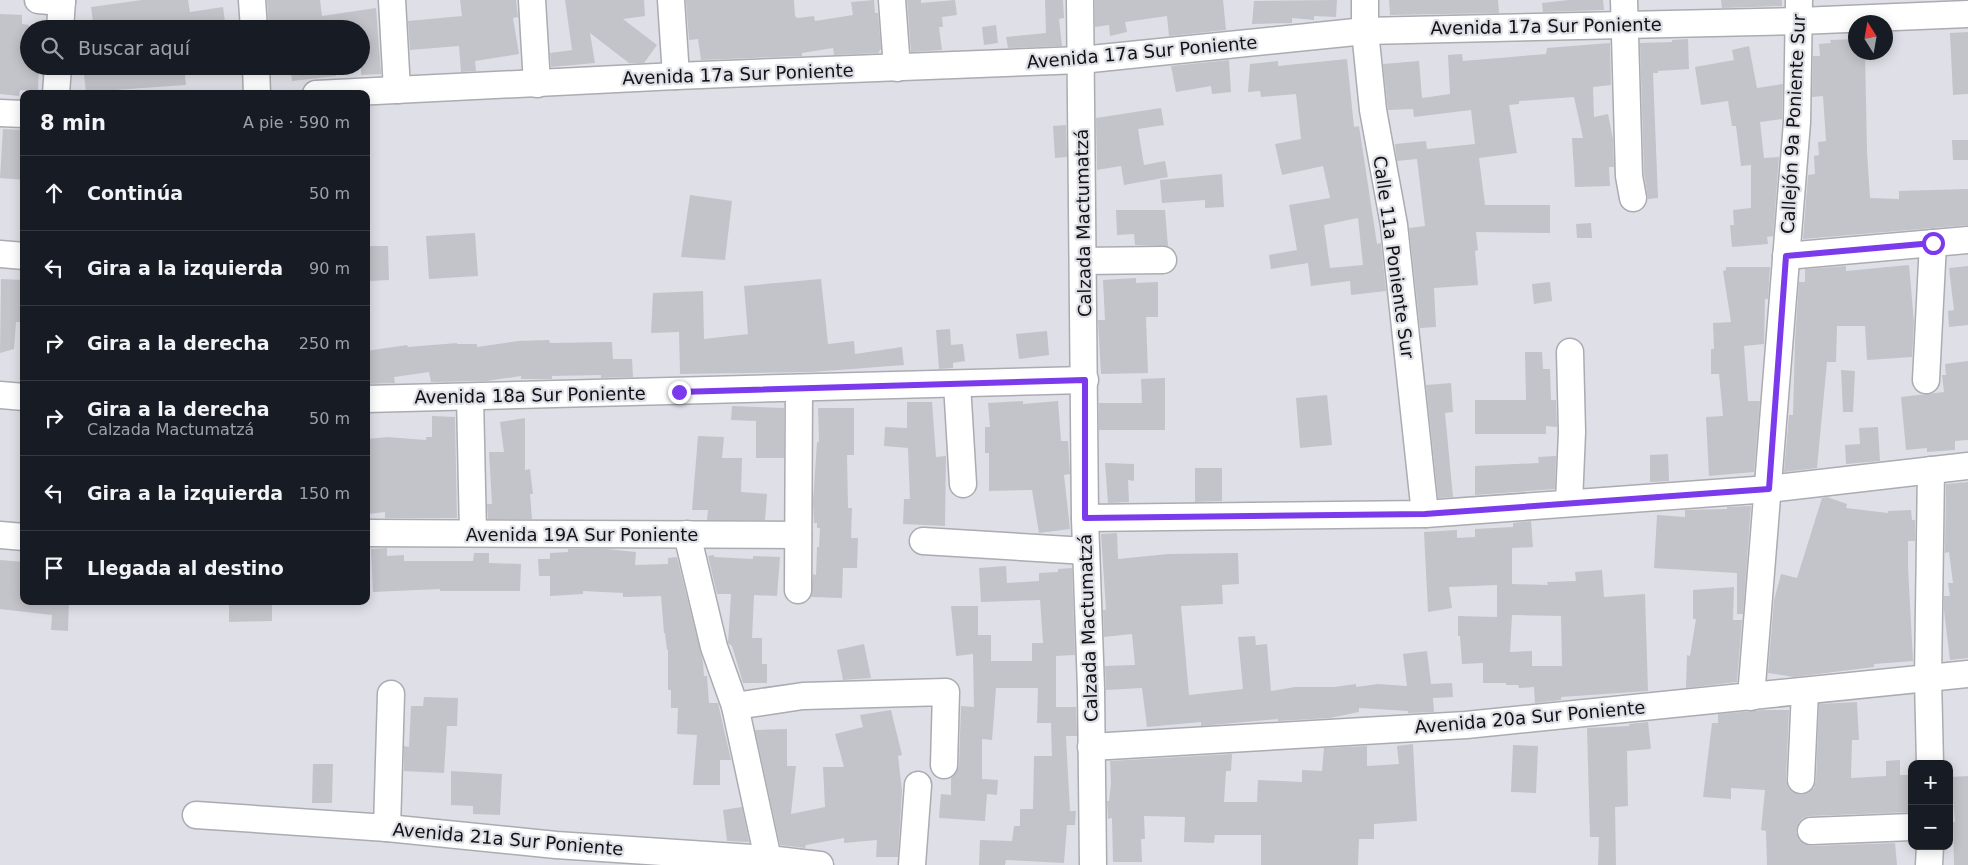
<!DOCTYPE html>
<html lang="es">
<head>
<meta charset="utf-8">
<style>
  body { margin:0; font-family:"DejaVu Sans",sans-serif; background:#242831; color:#f1f3f6 }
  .controls { position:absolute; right:15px; bottom:15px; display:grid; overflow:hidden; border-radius:10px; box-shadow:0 2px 12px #0003 }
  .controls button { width:45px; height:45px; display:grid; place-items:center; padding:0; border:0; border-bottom:1px solid #363941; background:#171b24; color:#f1f3f6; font:25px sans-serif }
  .compass { position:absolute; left:1848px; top:15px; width:45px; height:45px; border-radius:50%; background:#171b24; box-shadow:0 2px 12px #0003; rotate:349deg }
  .stop { position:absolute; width:15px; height:15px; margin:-11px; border:4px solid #7c3aed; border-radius:50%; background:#fff }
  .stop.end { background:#7c3aed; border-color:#fff; box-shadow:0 1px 5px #0008 }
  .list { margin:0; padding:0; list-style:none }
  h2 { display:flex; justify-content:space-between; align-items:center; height:65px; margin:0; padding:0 20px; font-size:21px }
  h2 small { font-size:16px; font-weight:400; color:#9ea1a6 }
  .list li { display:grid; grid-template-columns:32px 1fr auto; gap:15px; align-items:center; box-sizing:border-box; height:75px; padding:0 20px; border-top:1px solid #363941 }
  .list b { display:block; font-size:19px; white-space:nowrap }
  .list p { margin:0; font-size:16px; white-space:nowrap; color:#9ea1a6 }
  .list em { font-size:16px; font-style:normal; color:#9ea1a6 }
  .icon { flex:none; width:28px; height:28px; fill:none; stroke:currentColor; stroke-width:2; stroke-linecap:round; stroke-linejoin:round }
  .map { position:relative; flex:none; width:1968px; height:865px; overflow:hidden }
  .search { position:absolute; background:#171b24; box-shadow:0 2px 12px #0003; left:20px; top:20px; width:350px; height:55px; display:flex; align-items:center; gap:12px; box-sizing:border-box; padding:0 18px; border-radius:28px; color:#9ea1a6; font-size:19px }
  .panel { position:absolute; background:#171b24; box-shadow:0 2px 12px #0003; left:20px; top:90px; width:350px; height:515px; border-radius:10px }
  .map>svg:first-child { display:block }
  .building { fill:#c3c3ca; fill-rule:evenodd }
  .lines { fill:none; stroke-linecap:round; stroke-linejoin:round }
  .minor-casing { stroke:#ababb2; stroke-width:29 }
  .minor { stroke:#fff; stroke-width:26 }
  .route { stroke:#7c3aed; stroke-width:6 }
  .labels { text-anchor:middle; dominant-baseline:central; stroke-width:4.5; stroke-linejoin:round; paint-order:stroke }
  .street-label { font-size:18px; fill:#121215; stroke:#dfdfe7 }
</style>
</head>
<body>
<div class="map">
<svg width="1968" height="865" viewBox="0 0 1968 865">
  <rect width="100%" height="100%" fill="#dfdfe7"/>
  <g class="building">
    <path d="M142,0H188L190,12L223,7L226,29H94L91,7Z"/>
    <path d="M267,0H320L322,16L376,8L381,74L361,75V26L341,29H269Z"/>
    <path d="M460,0H516L518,17L513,18L519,54L475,61L476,71L461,72L459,46L410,50L408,21L462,16Z"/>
    <path d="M565,0H644L645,16L623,19L657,45L644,63H629L590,33L595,63L551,67L550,53L572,50Z"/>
    <path d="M686,0H794L795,16L797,18L814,16L815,21L853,15L851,2L874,0L875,13H878L881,49L878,53L834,55L833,48L802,53V56L701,60L698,39L689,40Z"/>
    <path d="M907,0H921V3L955,0L957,15L942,17L943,27H939L942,50L911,52Z"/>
    <path d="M1045,0H1063L1064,18L1059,19L1062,46L1008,48L1006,37L1046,33Z"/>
    <path d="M1095,0H1223L1226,30L1169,36L1167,16L1125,22L1127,32L1110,36L1109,25L1095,27Z"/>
    <path d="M1337,0L1336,17L1314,16V20L1292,18V23L1252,24L1254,1Z"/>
    <path d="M1389,0H1498L1499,13L1390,15Z"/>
    <path d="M1569,0H1603L1604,10L1543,12L1542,3Z"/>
    <path d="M1721,0H1782V6L1722,8Z"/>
    <path d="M0,14L22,15V24L29,25V66H39L38,91L20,90L19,96L0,94Z"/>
    <path d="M996,25L998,43L984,45L982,27Z"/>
    <path d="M1968,32V94L1953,95L1950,33Z"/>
    <path d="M1688,39L1689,69L1658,71V73H1653L1658,198L1648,199L1644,174L1640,43L1672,42V40Z"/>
    <path d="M1856,39V52H1865L1867,151L1870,198L1899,199V191L1968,189V225L1803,239L1808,175L1815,174L1814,156L1819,155L1818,142L1826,141L1823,96L1812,97L1813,56H1820L1819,44L1831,43L1830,40Z"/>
    <path d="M1610,43L1611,85L1593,87L1594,117L1608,114L1613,139L1614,167H1609L1610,186L1575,187L1572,138H1583L1574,97L1519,101V104L1509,105L1517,153L1479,158L1485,205H1550V233L1476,232L1478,250L1475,251L1478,285L1434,288L1436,327L1420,328L1409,228L1425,226L1417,159L1397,161L1395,144L1426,141L1427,149L1475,144L1471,110L1414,117L1413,109L1388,110L1383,64L1419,61L1422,98L1450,94L1448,55L1462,54L1463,61L1546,54L1547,48Z"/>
    <path d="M1749,46L1757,88L1783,84L1782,119L1760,122L1764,158L1779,157L1773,236L1767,237L1768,244L1732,247L1730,225H1734L1733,210L1751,208V165L1741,166L1736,126H1732L1728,101L1701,105L1695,67L1734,60L1732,50Z"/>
    <path d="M1347,59L1354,127L1359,126L1377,244L1381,243L1386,291L1351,295L1350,281L1311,286L1308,263L1271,269L1269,255L1297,250L1289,205L1330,198L1323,166L1282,175L1275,144L1301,139L1296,94L1261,97L1260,91L1248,92L1250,64L1278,61V66ZM1358,218L1363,265L1330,268L1324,225Z"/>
    <path d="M1229,60L1231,92L1212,94L1211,86L1176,92L1171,66Z"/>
    <path d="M290,66H335L336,76L292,81Z"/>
    <path d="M184,67L186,85L86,92L84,75Z"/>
    <path d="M1161,108L1164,125L1138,129L1144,165L1165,161L1168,177L1124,185L1121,166L1097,170L1096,118Z"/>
    <path d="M1066,125L1067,157L1055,158L1053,126Z"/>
    <path d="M3,129L24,130V180L0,178Z"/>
    <path d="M1952,140H1968V160H1953Z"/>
    <path d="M1222,174L1224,207L1205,208V200L1162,203L1160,180Z"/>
    <path d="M690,195L732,201L725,260L681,257Z"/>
    <path d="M1116,210H1165L1168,246L1135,245L1134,234L1117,235Z"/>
    <path d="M1591,223L1592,238H1577L1576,224Z"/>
    <path d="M475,233L478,276L429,279L426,236Z"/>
    <path d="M369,246H388L389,280L370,281Z"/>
    <path d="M1909,265L1914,322L1912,357L1867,360L1865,326H1837L1836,362H1827L1817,468L1784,472L1789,415H1793L1795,340L1799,282H1805V269L1846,266V271Z"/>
    <path d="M1968,266V325L1949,327L1948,311L1954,310L1949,268Z"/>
    <path d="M1726,267H1770L1768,299H1765L1764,344L1744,346L1748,401H1760L1754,472L1709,476L1706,417L1723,416L1719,374H1711V349H1714L1713,323L1731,322L1723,271L1726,270Z"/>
    <path d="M1136,278V283L1158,282V317H1146L1148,373L1101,374L1098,320H1105L1103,280Z"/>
    <path d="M1,279L24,280V322H16L14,349L0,353Z"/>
    <path d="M821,279L828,344L854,341L855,354L902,347L904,365L812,372L680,374L679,332L651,333L653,293L703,291L704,339L748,334L744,286Z"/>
    <path d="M1550,282L1552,301L1534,304L1532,284Z"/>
    <path d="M950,329L951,345L963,344L965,361L953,363V368L939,369L936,330Z"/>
    <path d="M1047,331L1049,355L1019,359L1016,334Z"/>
    <path d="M549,340L550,343L612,342L613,359H632L633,377L601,378V375L552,376V379H521V376L487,381L431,382L429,372L394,377L395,383L366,384V351L407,345L408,347L457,343V344H477V347L518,341Z"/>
    <path d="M1525,352H1542L1543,369H1550L1551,400H1556L1557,427L1546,426V434H1475V400H1526Z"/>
    <path d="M1968,361V440L1955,441V450L1927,452V448L1906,450L1901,397L1944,392L1942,375H1946L1945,364Z"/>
    <path d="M1841,370L1855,371L1853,412H1843Z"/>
    <path d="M1165,378V430H1099V403H1142L1141,379Z"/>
    <path d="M1451,383L1453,412L1445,413L1453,497L1438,498L1426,385Z"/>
    <path d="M1327,395L1332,445L1300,448L1296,398Z"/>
    <path d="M1023,401V404L1058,401L1061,441H1068L1070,474L1064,475L1070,529L1039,533L1032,490L989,491V453H985V427H990L988,403Z"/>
    <path d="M907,402H932L936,457L946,456L945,526L903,524L904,499H910L908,448L884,446L885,427L907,428Z"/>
    <path d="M732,406L784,408V458H756V421L731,420Z"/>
    <path d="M818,408H854V455H847L848,508H852L851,538H858L857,568H843L842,598L811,597L813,574L816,575L817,547H819L820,528H817V523H814L813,502L817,442H819Z"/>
    <path d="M432,416L455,417L457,518H385V512L368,514L366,482L368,480V439L387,437L426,440V437H432Z"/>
    <path d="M525,418V470L530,469L533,494H530L532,519H488L487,504H492L489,452H504L500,422Z"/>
    <path d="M1878,427L1880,461L1846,464L1845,445L1860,444L1859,428Z"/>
    <path d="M698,436L724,437L722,458H742L741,492L767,494L765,520H707L708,510H692Z"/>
    <path d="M1668,454L1669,481L1650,482V455Z"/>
    <path d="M1556,456L1555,489L1475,495V466L1539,463L1538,457Z"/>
    <path d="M1105,463L1134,464V481L1128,480L1129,502L1108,503Z"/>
    <path d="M1195,468H1222V501L1195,502Z"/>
    <path d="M1968,482V658L1950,660L1944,610V596H1950L1948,583H1953L1949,552L1945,553L1946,484Z"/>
    <path d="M1827,497L1847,504L1846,508L1888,513V511L1911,510L1912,520H1915V541H1908V567L1913,661L1874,664V667L1794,677L1768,673L1774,600L1781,574L1797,578L1822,498Z"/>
    <path d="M1751,506L1743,614H1737V573L1654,568L1657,515L1685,517V510L1727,509V507Z"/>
    <path d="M1531,521L1533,547L1512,548V584L1548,585L1547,582L1576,581L1575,572L1602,570L1604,597L1645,594L1648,691L1561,697V700L1535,703L1534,687L1519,688L1518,685H1506V683H1483V663L1462,664L1460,636H1458V616L1497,617V585L1449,587L1452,608L1428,612L1424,532L1457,530V538L1475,537V529L1513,527V523ZM1512,615L1561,616L1562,666H1532V651L1510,652Z"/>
    <path d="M1117,533L1118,559L1168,554L1238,553L1239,584L1222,585L1223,604L1181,606L1189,695L1243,689L1238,637L1255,636L1256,645L1267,644L1271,691L1295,687H1334L1356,684V687L1378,684L1407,686L1403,654L1427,651L1431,684L1452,683L1453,697L1433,698L1434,712L1408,713V711L1359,708V712L1330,718L1278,721V719L1201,726V722L1147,727L1142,688L1106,690L1105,666L1135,665L1132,634L1104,637L1103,610H1106L1101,534Z"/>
    <path d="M387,548V556L404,555V561H473L474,553H489V563L521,564L520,591H440V589L373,592L371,549Z"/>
    <path d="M568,549H607L636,552L635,565L668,564V558L677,557L703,662L704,676H707L709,703H718L731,760H720V785H693L697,735L677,734L678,708H671V690H668V650H667L665,633H664L661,596L623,597V593L583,591V594L550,596V576H539L538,559H550V553L568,552Z"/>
    <path d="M714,555V557L753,559V556L780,557L777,596L754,595L752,638H762V664H767V683H743L732,646L728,643L731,594H717L708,556Z"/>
    <path d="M0,560L24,562V601H69L68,631L51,630L52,615L0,609Z"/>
    <path d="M1006,566L1007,583L1039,581V573L1058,572V569L1072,568L1075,655L1056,656V707H1076L1077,736H1066L1070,811H1076L1075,825H1067L1064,863L1006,860L1005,865H979L980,840L1012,841L1014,826H1020V809H1033L1034,756H1052L1051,723H1037L1038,688H996L992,740L982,739V779L998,780L997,795L987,794L985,821L939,818L941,794L951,795V778L956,773L959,766L961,706L974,707L973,654L956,656L951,606H978V635H991V661H1032V643H1043L1040,600L981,602L979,568Z"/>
    <path d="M1734,587L1733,620H1742L1737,682L1686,688L1687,655L1690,656L1696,619H1693V590Z"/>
    <path d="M229,601H272V621L229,622Z"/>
    <path d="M864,644L871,678L843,680L837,650Z"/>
    <path d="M424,697L458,698L457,726H447L444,773L404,771V746L409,747L411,706H423Z"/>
    <path d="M1857,702L1859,740H1852L1851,778L1886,776V761L1900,760V775H1912V812L1810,816L1803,818L1798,824L1796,832L1799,839L1804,844L1811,846L1895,843L1897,865H1767L1766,831L1761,830L1765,790L1731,788V799L1703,797L1712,723H1718V714L1763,710H1789L1786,780L1788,787L1793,792L1801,795L1808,793L1814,788L1816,781L1819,704Z"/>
    <path d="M891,710L902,755L898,756L902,791L898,857H876L877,840L844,843V838L806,845L805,848L780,845L755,730L787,729V766H796L791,814L825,807L823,767H844L835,734L863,727L860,715Z"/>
    <path d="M1648,722L1651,749L1627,751L1628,806L1615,807L1616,865H1598L1599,837H1590L1587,728L1629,726V724Z"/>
    <path d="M1413,744L1417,821L1374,824V839H1359L1358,865H1261V835H1215L1214,843L1184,842L1185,817L1144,816L1145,839H1141L1142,862H1113L1112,818L1108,819L1107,801H1109L1111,783L1110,761L1232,754L1231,771H1226L1224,802H1257L1258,780L1302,782V770L1322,771L1324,748L1367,746V766L1399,764L1397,746Z"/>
    <path d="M1513,745L1538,746L1536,793L1511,792Z"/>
    <path d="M313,764H333L332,803H312Z"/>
    <path d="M451,771L502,774L500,815L473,814V806L451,805Z"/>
    <path d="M1968,776V865H1954L1953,822H1955L1951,777Z"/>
    <path d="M742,807L749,842L727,841L723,810Z"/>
  </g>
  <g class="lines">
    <defs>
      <g id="minor">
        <path d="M38,0L62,2"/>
        <path d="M252,0L254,29"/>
        <path d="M392,0L397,90"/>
        <path d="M532,0L537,84"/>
        <path d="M671,0L676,76"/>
        <path d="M892,0L897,68"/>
        <path d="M1080,0L1085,518L1091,689L1093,865"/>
        <path d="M1365,0V31L1373,110L1394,225L1425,514"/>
        <path d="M1624,0L1629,176L1633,198"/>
        <path d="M60,29L62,0"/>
        <path d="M256,66L257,94"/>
        <path d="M56,94L58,66"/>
        <path d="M316,94L676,76L1081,60L1365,31L1799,21L1968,14"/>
        <path d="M0,113L24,114"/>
        <path d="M0,254L24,256"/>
        <path d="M1786,256L1968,240"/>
        <path d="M1083,261L1163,260"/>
        <path d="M1926,380L1933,243"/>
        <path d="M957,384L963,484"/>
        <path d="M0,395L24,397"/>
        <path d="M470,397L473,533"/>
        <path d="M366,399L1085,380"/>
        <path d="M1569,503L1572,432L1570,352"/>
        <path d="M1085,518L1425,514L1769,489L1968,466"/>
        <path d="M366,533L798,535"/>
        <path d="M687,534L714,647L735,706L768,859"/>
        <path d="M0,535L24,537"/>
        <path d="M923,541L1086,551"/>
        <path d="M798,590L799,388"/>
        <path d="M1751,697L1797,122L1799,0"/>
        <path d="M735,706L803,696L946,692L944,765"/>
        <path d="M1091,747L1466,725L1968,674"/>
        <path d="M1930,764L1928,678L1931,470"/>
        <path d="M1801,780L1805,691"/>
        <path d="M196,815L387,828L556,845L768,859L820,865"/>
        <path d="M387,828L391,694"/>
        <path d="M1811,831L1912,827"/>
        <path d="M912,865L918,785"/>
        <path d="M1929,865L1930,846"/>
      </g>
    </defs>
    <use href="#minor" class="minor-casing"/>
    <use href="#minor" class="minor"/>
  </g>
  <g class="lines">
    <path class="route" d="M679,392L1085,380V518L1425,514L1769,489L1786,256L1933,243"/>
  </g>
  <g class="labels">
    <g class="street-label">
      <text transform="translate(1546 26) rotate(-1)">Avenida 17a Sur Poniente</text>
      <text transform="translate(1142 52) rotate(-5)">Avenida 17a Sur Poniente</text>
      <text transform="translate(738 74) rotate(-2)">Avenida 17a Sur Poniente</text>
      <text transform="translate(1793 124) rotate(-87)">Callejón 9a Poniente Sur</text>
      <text transform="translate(1083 223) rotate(-91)">Calzada Mactumatzá</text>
      <text transform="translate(1394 257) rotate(82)">Calle 11a Poniente Sur</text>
      <text transform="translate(530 395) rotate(-1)">Avenida 18a Sur Poniente</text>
      <text x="582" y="534">Avenida 19A Sur Poniente</text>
      <text transform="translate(1088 628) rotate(-92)">Calzada Mactumatzá</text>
      <text transform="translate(1530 717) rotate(-5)">Avenida 20a Sur Poniente</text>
      <text transform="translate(508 839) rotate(5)">Avenida 21a Sur Poniente</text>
    </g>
  </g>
</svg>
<div class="controls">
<button>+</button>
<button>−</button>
</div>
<svg class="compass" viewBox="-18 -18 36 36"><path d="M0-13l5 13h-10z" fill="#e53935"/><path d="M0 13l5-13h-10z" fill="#9ea1a6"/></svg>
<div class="stop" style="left:1933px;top:243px"></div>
<div class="stop end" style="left:679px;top:392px"></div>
<div class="search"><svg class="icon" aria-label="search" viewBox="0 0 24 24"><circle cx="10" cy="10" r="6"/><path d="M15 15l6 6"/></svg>Buscar aquí</div>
<section class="panel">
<h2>8 min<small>A pie · 590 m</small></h2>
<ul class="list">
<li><svg class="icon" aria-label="ahead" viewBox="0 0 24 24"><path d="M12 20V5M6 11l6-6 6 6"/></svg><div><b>Continúa</b></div><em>50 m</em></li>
<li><svg class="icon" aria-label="left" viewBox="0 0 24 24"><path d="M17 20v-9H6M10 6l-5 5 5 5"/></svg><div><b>Gira a la izquierda</b></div><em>90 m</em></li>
<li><svg class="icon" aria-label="right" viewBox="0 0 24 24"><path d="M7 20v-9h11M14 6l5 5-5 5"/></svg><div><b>Gira a la derecha</b></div><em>250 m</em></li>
<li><svg class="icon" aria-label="right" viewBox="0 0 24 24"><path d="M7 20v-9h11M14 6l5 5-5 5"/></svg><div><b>Gira a la derecha</b><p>Calzada Mactumatzá</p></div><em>50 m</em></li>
<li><svg class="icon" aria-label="left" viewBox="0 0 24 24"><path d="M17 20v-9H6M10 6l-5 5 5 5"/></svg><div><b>Gira a la izquierda</b></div><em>150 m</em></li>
<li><svg class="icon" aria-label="arrive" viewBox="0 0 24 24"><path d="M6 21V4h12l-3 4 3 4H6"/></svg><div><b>Llegada al destino</b></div></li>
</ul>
</section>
</div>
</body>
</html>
